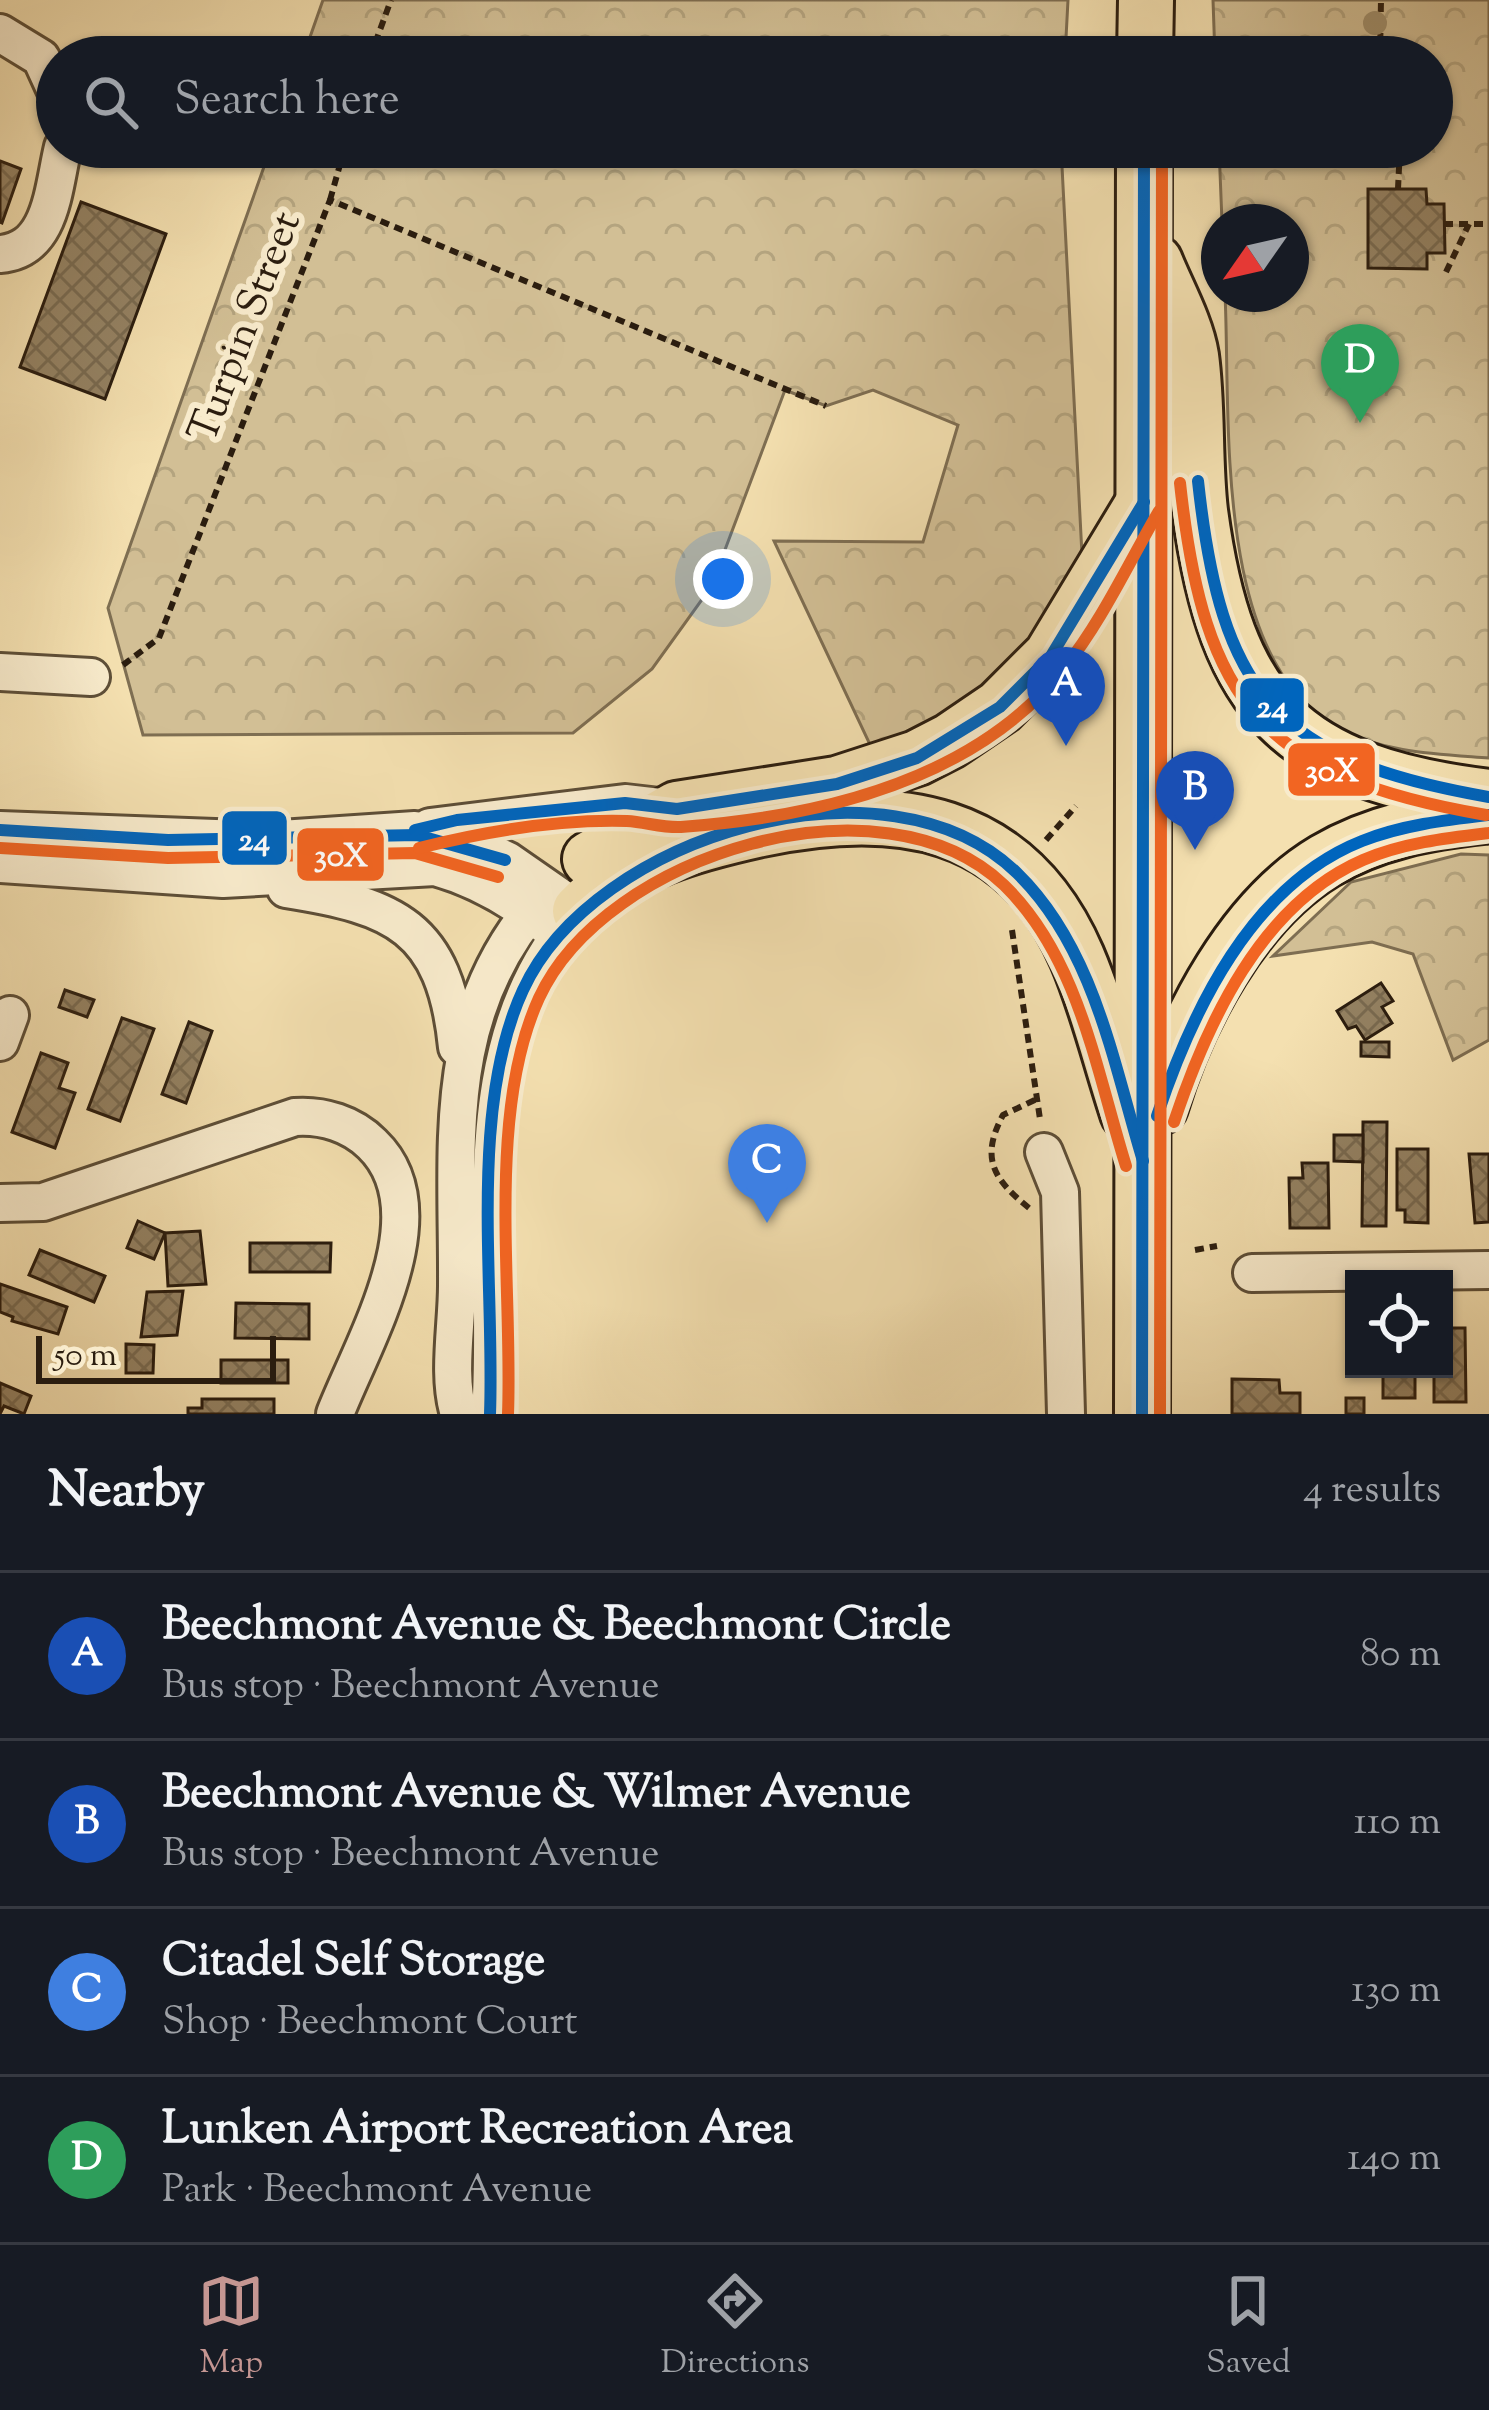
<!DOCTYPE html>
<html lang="en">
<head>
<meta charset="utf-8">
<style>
  body { margin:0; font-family:"Sorts Mill Goudy",serif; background:#20242c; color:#f1f3f6 }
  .controls { position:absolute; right:36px; bottom:36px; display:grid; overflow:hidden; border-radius:0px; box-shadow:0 3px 9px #0004 }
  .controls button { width:108px; height:108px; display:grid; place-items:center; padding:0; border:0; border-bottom:3px solid #363941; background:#171b24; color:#f1f3f6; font:60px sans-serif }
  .compass { position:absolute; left:1201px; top:204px; width:108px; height:108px; border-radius:50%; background:#171b24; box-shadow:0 3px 9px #0004; rotate:236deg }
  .scale { position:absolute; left:36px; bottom:30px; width:240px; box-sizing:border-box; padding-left:12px; border:6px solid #2b1d0f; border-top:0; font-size:33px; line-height:42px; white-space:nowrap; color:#2b1d0f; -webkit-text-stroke:9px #f8ebcc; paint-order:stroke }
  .you { position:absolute; left:723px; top:579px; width:42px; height:42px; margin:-30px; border:9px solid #fff; border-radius:50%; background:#1a73e8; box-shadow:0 0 0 18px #1a73e833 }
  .badge { display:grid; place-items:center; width:78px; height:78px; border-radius:50%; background:#c59692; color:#fff; font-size:39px; font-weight:700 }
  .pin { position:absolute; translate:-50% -99px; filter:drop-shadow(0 3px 6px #0008) }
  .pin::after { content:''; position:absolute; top:63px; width:42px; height:36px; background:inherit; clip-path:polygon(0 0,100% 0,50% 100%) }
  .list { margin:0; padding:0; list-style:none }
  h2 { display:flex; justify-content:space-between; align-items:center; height:156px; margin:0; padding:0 48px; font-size:51px }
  h2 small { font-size:39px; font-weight:400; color:#9ea1a6 }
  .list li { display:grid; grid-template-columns:78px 1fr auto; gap:36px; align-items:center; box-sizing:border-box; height:168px; padding:0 48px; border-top:3px solid #363941 }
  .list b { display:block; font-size:45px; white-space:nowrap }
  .list p { margin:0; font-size:39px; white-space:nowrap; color:#9ea1a6 }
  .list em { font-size:39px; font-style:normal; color:#9ea1a6 }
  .icon { flex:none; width:66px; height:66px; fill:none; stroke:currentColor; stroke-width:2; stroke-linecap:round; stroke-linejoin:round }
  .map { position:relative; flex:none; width:1489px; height:1414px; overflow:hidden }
  .search { position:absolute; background:#171b24; box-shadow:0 3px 9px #0004; left:36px; right:36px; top:36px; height:132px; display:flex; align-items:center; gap:30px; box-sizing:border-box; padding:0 42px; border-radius:66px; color:#9ea1a6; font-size:45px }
  .sheet { height:828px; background:#171b24 }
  nav { display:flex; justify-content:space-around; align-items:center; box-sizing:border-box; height:168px; border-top:3px solid #363941; background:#171b24; font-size:33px; color:#9ea1a6 }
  nav a { display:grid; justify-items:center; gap:6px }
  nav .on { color:#c59692 }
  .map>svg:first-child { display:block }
  .forest { fill:url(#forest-crowns); stroke:#7e6e52; stroke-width:3 }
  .building { fill:url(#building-cross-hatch); stroke:#2b1d0f; stroke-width:3 }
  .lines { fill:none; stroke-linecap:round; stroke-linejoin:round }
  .minor-casing { stroke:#5d4e37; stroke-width:42 }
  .highway-casing { stroke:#2b1d0f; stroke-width:60 }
  .path { stroke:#2b1d0f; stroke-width:6; stroke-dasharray:9 6; stroke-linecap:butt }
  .minor { stroke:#f8ebcc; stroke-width:36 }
  .highway { stroke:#f4e0b0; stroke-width:54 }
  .bus-1-casing { stroke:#f8ebcc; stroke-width:21 }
  .bus-2-casing { stroke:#f8ebcc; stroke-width:21 }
  .bus-1 { stroke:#0065bd; stroke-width:12 }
  .bus-2 { stroke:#f26522; stroke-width:12 }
  .tree { fill:#a1906d }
  .labels { text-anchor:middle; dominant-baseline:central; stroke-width:12; stroke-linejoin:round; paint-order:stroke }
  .street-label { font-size:42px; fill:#2b1d0f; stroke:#f8ebcc }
  .line-badge { stroke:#f8ebcc; stroke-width:4.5 }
  .badge-label { font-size:33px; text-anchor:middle; font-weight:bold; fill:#fff }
</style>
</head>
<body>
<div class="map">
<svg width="1489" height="1414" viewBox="0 0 1489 1414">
  <defs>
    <pattern id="forest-crowns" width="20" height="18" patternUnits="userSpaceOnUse" patternTransform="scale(3)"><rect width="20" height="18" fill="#d2bf95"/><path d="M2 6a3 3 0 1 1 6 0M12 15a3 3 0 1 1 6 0" fill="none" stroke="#b4a47f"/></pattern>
    <pattern id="building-cross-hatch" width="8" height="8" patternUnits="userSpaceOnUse" patternTransform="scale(3)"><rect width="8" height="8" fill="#948263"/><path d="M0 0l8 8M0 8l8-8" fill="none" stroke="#796a50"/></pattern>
  </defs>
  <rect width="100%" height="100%" fill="#f4e0b0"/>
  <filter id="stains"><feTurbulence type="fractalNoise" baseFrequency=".00167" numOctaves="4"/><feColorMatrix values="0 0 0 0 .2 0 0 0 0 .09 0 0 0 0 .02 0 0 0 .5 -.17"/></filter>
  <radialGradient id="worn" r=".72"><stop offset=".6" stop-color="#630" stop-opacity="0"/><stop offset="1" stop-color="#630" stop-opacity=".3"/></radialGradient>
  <g class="forest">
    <path d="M323,0H1068L1065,57H303Z"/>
    <path d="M1213,0H1489V758C1437,754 1384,753 1338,728C1212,660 1231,417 1225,294H1291V222H1222L1219,147H1432V57H1215Z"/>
    <path d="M271,147H1061L1084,594L1051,656L882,770L774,541L923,542L958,425L873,390L826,406L785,390L711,587L652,669L573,733L143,735L108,608Z"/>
    <path d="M1461,854L1489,855V1040L1453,1060L1413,954L1372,942L1273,956L1351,882Z"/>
  </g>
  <g class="building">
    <path d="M157,38L170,47L167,57H145Z"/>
    <path d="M0,161L21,169L2,223L0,222Z"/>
    <path d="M1368,189H1426L1427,204H1444L1445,253H1427V269L1368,268Z"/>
    <path d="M81,202L166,234L105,399L20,367Z"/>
    <path d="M1381,983L1393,1001L1382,1007L1392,1023L1365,1040L1356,1026L1348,1029L1337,1011Z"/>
    <path d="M65,990L94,1000L87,1017L59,1007Z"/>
    <path d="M122,1018L154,1029L120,1121L88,1109Z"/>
    <path d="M189,1022L212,1031L186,1103L162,1094Z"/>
    <path d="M1361,1042H1389V1057L1361,1056Z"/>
    <path d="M41,1053L68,1063L59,1088L75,1093L55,1148L12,1132Z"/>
    <path d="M1363,1122H1387L1386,1226H1362Z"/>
    <path d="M1334,1135H1363V1162L1334,1161Z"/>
    <path d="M1397,1149H1428V1223L1405,1222V1210H1397Z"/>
    <path d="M1469,1154H1489V1222L1475,1223Z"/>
    <path d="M1302,1163H1328L1329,1228H1290L1289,1178H1303Z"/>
    <path d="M138,1221L165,1233L154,1259L127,1248Z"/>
    <path d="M200,1231L206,1284L168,1286L165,1233Z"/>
    <path d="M250,1243H331L330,1272H250Z"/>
    <path d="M40,1250L105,1276L94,1302L29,1275Z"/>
    <path d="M0,1284L67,1307L58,1334L12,1321L13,1317L0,1312Z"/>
    <path d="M183,1291L177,1335L141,1337L147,1292Z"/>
    <path d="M236,1303L309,1304V1339L235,1338Z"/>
    <path d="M1444,1328H1465L1466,1402H1434V1369H1444Z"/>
    <path d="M126,1344L154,1345L153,1373H126Z"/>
    <rect x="221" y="1360" width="67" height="23"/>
    <rect x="1383" y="1369" width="32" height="29"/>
    <path d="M1232,1379L1279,1380L1280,1393H1300V1414H1232Z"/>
    <path d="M0,1383L31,1396L24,1414L4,1406L0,1414Z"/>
    <rect x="1346" y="1398" width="18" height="16"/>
    <path d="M202,1399H274V1414H188V1408H202Z"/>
  </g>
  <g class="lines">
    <defs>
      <g id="minor">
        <path d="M0,33L41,58L57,93"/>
        <path d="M0,254C52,250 53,188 63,147"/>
        <path d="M0,672L91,677"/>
        <path d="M430,827L625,803L677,809"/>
        <path d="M0,830L266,840L415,830L471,843L508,861L580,911C456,1043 502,1249 490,1414"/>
        <path d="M0,864L223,879L435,867C482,880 522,905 559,936"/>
        <path d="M286,889C394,906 445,926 457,1047"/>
        <path d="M0,1042L10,1015"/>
        <path d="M1044,1152L1060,1192L1066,1414"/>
        <path d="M0,1203L43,1202L295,1117C323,1115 352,1124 372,1144C442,1211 364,1340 335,1414"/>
        <path d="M1252,1273L1489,1270"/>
        <path d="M459,1414C447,1377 457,1325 457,1286C458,1143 439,1012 543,897"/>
      </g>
      <g id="highway">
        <path d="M1145,57L1146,0"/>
        <path d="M1155,262C1167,292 1186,325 1191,356C1198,407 1194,460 1200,511C1226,706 1292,773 1489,797"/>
        <path d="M590,859L677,809L837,784L917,758L950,741L1000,707L1051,656L1144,502"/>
        <path d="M580,911C627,861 697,843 761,829C894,801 1016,816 1077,957C1098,1006 1111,1062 1128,1113"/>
        <path d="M1160,1107C1186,1019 1243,910 1325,861C1374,832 1428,822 1483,816"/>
        <path d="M1142,1414L1144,147"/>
      </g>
    </defs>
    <use href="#minor" class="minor-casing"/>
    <use href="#highway" class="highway-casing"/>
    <g class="path">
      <path d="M370,57L391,0"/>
      <path d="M1380,57L1381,0"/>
      <path d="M1398,189L1400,147"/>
      <path d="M330,200L345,147"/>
      <path d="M1444,224H1489"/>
      <path d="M1446,272L1469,224"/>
      <path d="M123,665L159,638L330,200L826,406"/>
      <path d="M1046,840L1076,806"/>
      <path d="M1012,930L1040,1119"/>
      <path d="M1029,1208C993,1179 980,1158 1003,1115L1037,1099"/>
      <path d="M1195,1250L1217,1246"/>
    </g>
    <use href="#minor" class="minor"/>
    <use href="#highway" class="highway"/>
    <defs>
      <g id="bus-1">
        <path d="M1198,481C1221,694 1275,760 1489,797"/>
        <path d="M0,830L168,840L417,835L505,860"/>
        <path d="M415,830L457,820L625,803L677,809L837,784L917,758L1000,707L1051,656L1144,502"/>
        <path d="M1157,1116C1192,1011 1251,885 1362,841C1402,825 1446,820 1489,815"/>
        <path d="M490,1414C495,1284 468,1109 523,990C594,835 888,747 1017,873C1094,948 1113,1062 1143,1161"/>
        <path d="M1142,1414L1144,147"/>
      </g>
      <g id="bus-2">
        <path d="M1180,483C1204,705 1264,777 1486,815"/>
        <path d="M0,848L168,858L415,853L498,877"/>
        <path d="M419,848C483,832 560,819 627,821C645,822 663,828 681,827C818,817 976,781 1065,667C1102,621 1129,562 1159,511"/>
        <path d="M1174,1122C1207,1023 1261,904 1363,860C1403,843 1447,838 1489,833"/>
        <path d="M508,1414C513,1288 486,1114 539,998C605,854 883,769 1004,885C1079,958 1096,1070 1126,1166"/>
        <path d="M1160,1414L1162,147"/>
      </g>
    </defs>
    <use href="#bus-1" class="bus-1-casing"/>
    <use href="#bus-2" class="bus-2-casing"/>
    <use href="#bus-1" class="bus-1"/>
    <use href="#bus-2" class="bus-2"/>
  </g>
  <circle class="tree" cx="1375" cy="23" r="12"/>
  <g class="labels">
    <g class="street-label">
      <text transform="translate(247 328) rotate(-69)">Turpin Street</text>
    </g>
  </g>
  <g class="line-badge">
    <rect x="1238" y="676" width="68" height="58" rx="12" fill="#0065bd"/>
    <rect x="1286" y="741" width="91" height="57" rx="12" fill="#f26522"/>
    <rect x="220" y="809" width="69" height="58" rx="12" fill="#0065bd"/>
    <rect x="295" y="826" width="91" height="57" rx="12" fill="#f26522"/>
  </g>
  <g class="badge-label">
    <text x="1272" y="717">24</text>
    <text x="1332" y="781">30X</text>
    <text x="254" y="850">24</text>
    <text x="341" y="866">30X</text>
  </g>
  <rect width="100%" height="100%" filter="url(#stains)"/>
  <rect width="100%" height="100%" fill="url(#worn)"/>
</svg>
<div class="controls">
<button><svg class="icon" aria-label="locate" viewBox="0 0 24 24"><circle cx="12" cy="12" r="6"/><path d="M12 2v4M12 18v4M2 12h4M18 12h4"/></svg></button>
</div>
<svg class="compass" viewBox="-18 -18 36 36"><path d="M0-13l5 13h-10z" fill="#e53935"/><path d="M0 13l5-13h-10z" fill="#9ea1a6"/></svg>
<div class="scale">50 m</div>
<div class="you"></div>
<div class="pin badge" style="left:1066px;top:746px;background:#1a4fb4">A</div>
<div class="pin badge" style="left:1195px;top:850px;background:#1a4fb4">B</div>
<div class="pin badge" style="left:767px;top:1223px;background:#3f7fe0">C</div>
<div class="pin badge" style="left:1360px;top:423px;background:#2e9e5b">D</div>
<div class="search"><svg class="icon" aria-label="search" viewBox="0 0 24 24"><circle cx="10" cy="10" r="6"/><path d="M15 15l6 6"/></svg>Search here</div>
</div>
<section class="sheet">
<h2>Nearby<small>4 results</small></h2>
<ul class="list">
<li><span class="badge" style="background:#1a4fb4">A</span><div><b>Beechmont Avenue &amp; Beechmont Circle</b><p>Bus stop · Beechmont Avenue</p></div><em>80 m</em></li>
<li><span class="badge" style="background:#1a4fb4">B</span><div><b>Beechmont Avenue &amp; Wilmer Avenue</b><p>Bus stop · Beechmont Avenue</p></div><em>110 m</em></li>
<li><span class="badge" style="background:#3f7fe0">C</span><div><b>Citadel Self Storage</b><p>Shop · Beechmont Court</p></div><em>130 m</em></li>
<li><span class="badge" style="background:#2e9e5b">D</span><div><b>Lunken Airport Recreation Area</b><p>Park · Beechmont Avenue</p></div><em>140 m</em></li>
</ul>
</section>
<nav>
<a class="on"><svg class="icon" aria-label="map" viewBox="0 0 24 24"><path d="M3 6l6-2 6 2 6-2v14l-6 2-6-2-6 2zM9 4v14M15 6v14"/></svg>Map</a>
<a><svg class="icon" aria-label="directions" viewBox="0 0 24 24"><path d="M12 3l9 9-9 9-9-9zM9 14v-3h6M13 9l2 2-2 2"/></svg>Directions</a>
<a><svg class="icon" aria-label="saved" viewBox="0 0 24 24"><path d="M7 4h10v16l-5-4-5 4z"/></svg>Saved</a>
</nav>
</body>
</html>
